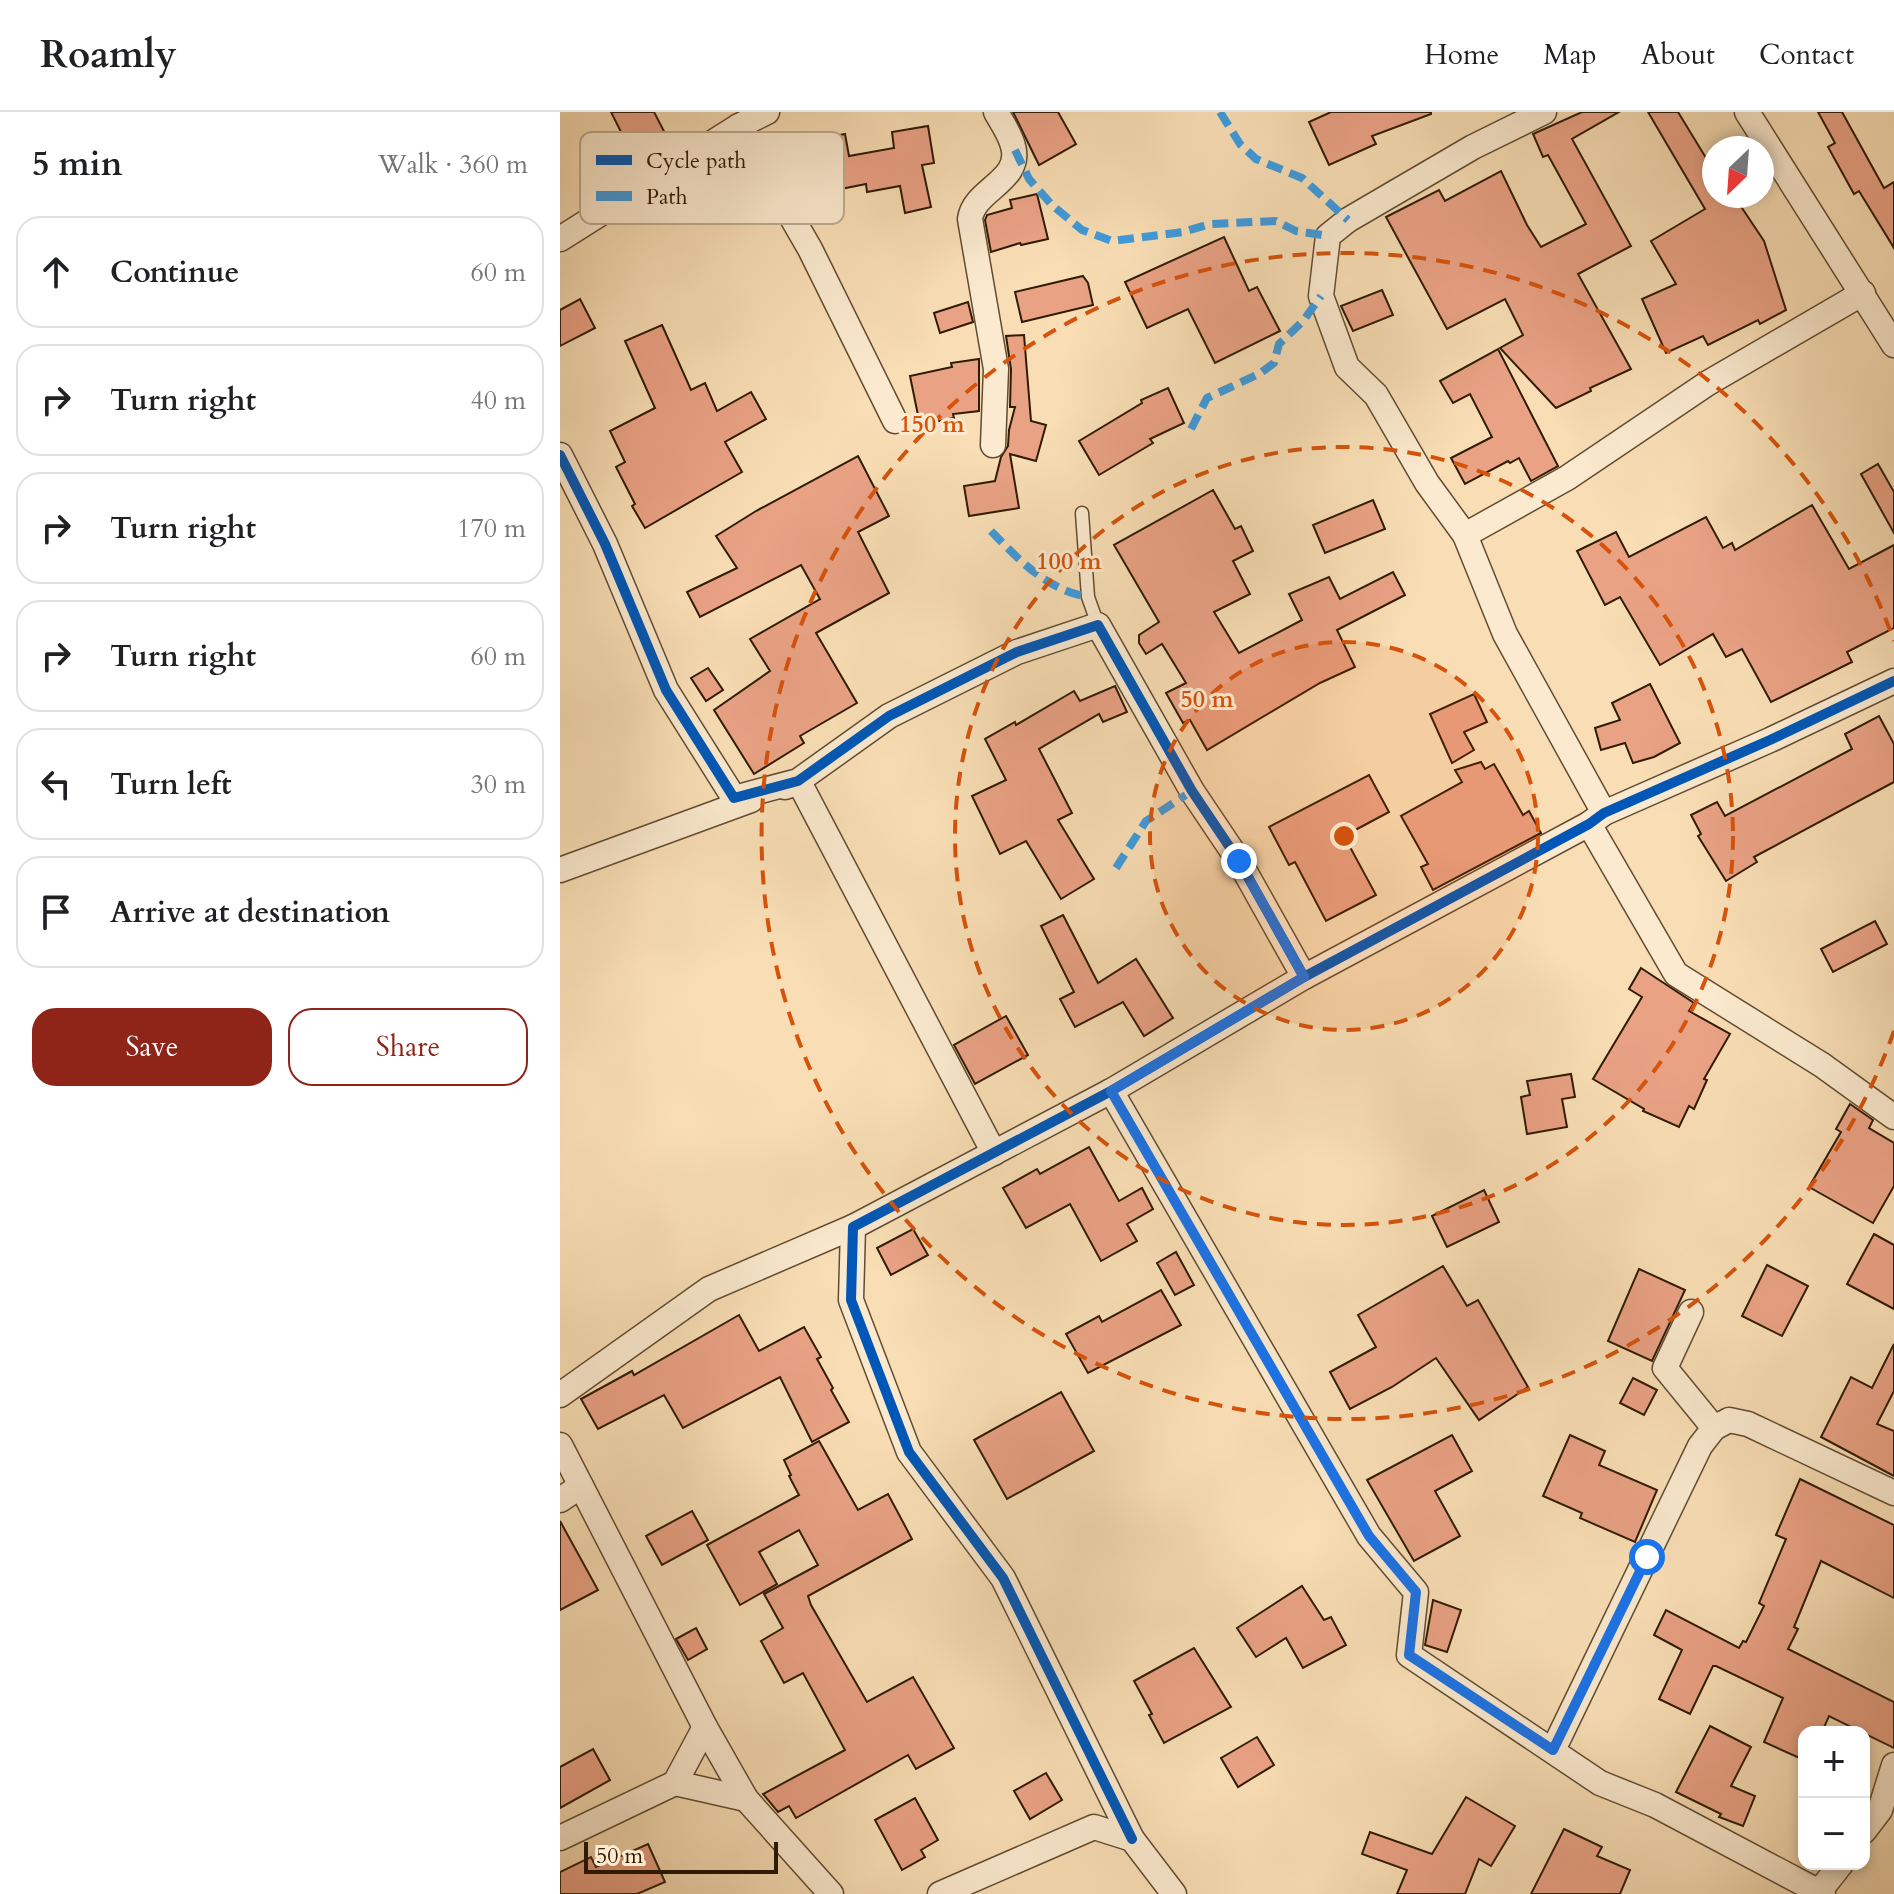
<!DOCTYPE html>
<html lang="en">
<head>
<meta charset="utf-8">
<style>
  body { margin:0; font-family:Cardo,serif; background:#f6f6f6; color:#202124 }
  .controls { position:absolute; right:24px; bottom:24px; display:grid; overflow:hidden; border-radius:16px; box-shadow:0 4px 12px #0003 }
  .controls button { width:72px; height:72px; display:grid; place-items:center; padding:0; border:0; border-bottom:2px solid #e0e0e0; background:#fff; color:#202124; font:40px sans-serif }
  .compass { position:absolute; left:1142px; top:24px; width:72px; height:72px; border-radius:50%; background:#fff; box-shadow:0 4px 12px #0003; rotate:205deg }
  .scale { position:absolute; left:24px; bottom:20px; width:194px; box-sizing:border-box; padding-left:8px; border:4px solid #301b05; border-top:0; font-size:22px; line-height:28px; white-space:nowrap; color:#301b05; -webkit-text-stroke:6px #fbeacf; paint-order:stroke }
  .stop { position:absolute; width:24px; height:24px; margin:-18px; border:6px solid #1a73e8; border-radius:50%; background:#fff }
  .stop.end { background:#1a73e8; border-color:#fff; box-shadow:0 2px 8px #0008 }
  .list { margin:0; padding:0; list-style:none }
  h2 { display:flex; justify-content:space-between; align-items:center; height:104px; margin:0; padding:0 32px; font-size:34px }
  h2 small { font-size:26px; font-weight:400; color:#757577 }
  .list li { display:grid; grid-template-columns:52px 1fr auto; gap:24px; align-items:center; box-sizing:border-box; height:112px; margin:0 16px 16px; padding:0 16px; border:2px solid #e0e0e0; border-radius:24px }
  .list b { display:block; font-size:30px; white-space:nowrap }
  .list em { font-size:26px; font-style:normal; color:#757577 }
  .actions { display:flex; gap:16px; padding:24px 32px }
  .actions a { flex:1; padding:18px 0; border:2px solid #8f2418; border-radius:24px; text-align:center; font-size:28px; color:#8f2418 }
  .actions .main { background:#8f2418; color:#fff }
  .icon { flex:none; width:44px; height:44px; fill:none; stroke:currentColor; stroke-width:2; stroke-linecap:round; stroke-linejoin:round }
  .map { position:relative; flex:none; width:1334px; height:1782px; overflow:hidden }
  header { display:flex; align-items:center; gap:48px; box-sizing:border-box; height:112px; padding:0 40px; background:#fff; border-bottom:2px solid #e0e0e0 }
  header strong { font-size:38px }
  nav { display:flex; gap:44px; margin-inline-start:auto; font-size:28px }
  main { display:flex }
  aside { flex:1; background:#fff }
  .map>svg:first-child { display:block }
  .building { fill:#eaa285; stroke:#301b05; stroke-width:2 }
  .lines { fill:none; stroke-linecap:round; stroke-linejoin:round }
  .lane-casing { stroke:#624c31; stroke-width:15 }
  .street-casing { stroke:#624c31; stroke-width:27 }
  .lane { stroke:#fbeacf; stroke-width:12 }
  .street { stroke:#fbeacf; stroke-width:24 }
  .quiet { stroke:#3e9bdd; stroke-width:8; stroke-dasharray:16 8; stroke-linecap:butt }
  .cycleway-casing { stroke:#fbeacf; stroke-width:15 }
  .cycleway { stroke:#0057b8; stroke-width:10 }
  .route { stroke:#1a73e8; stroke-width:10 }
  .ring { fill:none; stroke:#d6530b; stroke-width:4; stroke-dasharray:14 10 }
  .key { fill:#fbeacf; stroke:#beac92; stroke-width:2 }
  .key-label { font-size:22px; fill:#301b05 }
  .centre { fill:#d6530b; stroke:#fbeacf; stroke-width:4 }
  .ring-label { font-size:24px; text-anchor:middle; font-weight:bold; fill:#d6530b; stroke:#fbeacf; stroke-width:6; stroke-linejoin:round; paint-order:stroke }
</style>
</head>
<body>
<header>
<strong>Roamly</strong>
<nav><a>Home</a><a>Map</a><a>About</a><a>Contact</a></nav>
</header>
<main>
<aside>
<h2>5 min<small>Walk · 360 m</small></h2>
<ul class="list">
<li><svg class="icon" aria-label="ahead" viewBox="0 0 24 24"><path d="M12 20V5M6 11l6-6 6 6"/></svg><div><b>Continue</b></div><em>60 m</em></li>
<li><svg class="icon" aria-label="right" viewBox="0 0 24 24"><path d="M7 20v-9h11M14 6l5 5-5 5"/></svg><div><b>Turn right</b></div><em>40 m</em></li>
<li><svg class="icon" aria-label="right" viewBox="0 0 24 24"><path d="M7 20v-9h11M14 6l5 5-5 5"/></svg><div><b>Turn right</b></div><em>170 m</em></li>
<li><svg class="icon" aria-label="right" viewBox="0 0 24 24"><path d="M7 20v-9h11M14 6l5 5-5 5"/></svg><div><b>Turn right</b></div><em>60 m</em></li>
<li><svg class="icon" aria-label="left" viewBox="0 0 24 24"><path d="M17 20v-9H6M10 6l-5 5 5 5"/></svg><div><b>Turn left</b></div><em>30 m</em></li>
<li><svg class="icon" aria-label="arrive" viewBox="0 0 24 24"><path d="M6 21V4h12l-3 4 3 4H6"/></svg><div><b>Arrive at destination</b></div></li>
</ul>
<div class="actions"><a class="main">Save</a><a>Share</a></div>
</aside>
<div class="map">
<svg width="1334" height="1782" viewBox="0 0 1334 1782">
  <rect width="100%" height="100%" fill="#f9deb5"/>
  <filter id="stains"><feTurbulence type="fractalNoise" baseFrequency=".0025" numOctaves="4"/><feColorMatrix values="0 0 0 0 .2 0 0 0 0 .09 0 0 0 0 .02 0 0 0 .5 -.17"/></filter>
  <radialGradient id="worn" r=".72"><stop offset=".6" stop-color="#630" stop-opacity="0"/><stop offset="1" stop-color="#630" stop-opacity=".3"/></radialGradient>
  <g class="building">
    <path d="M51,0H94L108,27L73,44Z"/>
    <path d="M453,0H498L516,32L479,53Z"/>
    <path d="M771,0H871V2L812,24L816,32L769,53L749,10Z"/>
    <path d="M1022,0H1059L1012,27L1071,134L1018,162L1071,257L1030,276L1031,279L996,296L940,236L963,223L945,187L887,217L826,105L879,78L885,89L941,59L967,113L981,135L1026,112L988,43L983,45L973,22Z"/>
    <path d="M1088,0H1118L1154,59V84H1174L1204,129L1226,198L1200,212L1198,208L1148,233L1143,224L1106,241L1082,187L1116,172L1091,129L1145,97Z"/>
    <path d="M1258,0H1282L1324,76L1334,70V136L1299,79L1294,82L1268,35L1275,31Z"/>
    <path d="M368,14L374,51L362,53L371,95L345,101L340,74L307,80L306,72L261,81L250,29L285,22L289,44L334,36L332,20Z"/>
    <path d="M477,82L488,127L461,133L460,131L431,140L425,108L427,103L452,96L450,88Z"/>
    <path d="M664,125L689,179L697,175L720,219L655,251L628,197L587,216L565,170Z"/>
    <path d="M523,164L528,171L533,193L462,210L455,180Z"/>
    <path d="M822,178L833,203L793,219L781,194Z"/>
    <path d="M20,187L35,216L0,234V198Z"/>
    <path d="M408,190L413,210L380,221L374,201Z"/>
    <path d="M102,213L131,278L145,271L157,299L191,280L206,307L165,330L182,360L85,416L72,394L75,392L56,355L65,350L50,319L95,296L65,229Z"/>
    <path d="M464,223L471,309L486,313L476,349L450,342L459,396L409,404L404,374L435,369L441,345L448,334L449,318L455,295H450L451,257L446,224Z"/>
    <path d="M938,237L998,354L971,369L959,346L950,351L948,349L905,372L891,346L932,325L910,282L893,291L880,269Z"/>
    <path d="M419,247V299L393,302L394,306L360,313L350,264L392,255L391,251Z"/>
    <path d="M608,276L624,311L590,327L593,331L539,363L519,329L582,291L581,288Z"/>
    <path d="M298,344L329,404L298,420L329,481L256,521L297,591L240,624L244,631L194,662L154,598L210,559L190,527L260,487L241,453L140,505L127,480L177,456L156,424L196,399Z"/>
    <path d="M1318,352L1334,380V421L1301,362Z"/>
    <path d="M653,378L675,417L681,414L693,439L673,449L690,482L654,500L679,541L742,508L729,482L769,465L780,487L833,460L845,483L777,518L795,555L760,571L647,638L630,608L623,611L606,581L626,571L602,532L586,542L579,531V523L599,510L554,433Z"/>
    <path d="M813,388L825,417L765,441L753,413Z"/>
    <path d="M1252,393L1289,457L1334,433V516L1287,540L1292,550L1211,590L1182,537L1166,545L1153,522L1100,553L1060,485L1045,493L1017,439L1056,420L1069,445L1146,405L1163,436L1172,431L1175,438Z"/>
    <path d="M148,556L163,578L146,589L131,566Z"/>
    <path d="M1090,572L1120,631L1094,645L1073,651L1065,631L1041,638L1035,616L1060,608L1052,591Z"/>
    <path d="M555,574L567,600L543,610L539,602L479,637L512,701L498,708L534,767L501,787L466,729L440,742L412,684L446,668L425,627L455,610L456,613L514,579L520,589Z"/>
    <path d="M914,582L927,610L904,620L914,638L892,651L870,602Z"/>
    <path d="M1319,604L1334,632V670L1194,745L1197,750L1166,769L1138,724L1141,722L1131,703L1157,690L1165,704L1292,637L1285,622Z"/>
    <path d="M921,650L925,657L934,652L963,703L969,699L981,721L873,778L861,755L868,752L841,704L902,670L895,658Z"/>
    <path d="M809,663L829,700L784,724L816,783L766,809L735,750L729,753L709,715Z"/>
    <path d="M503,803L538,871L576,847L613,906L584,924L563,890L515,915L500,887L514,880L481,814Z"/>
    <path d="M1315,809L1327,832L1273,860L1261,837Z"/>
    <path d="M1081,856L1134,891L1129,899L1170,922L1144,967L1147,968L1134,997L1129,994L1119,1015L1083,999L1084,997L1033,967L1082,885L1069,877Z"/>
    <path d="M446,904L468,943L415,972L394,933Z"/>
    <path d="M1011,962L1015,985L1002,987L1007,1015L967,1022L961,985L970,983L967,969Z"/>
    <path d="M1290,992L1313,1008L1309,1016L1334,1031V1074L1313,1111L1249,1075L1281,1020L1276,1017Z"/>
    <path d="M529,1035L559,1089L582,1076L593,1097L567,1112L577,1129L541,1149L510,1092L466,1116L443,1076L477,1057L480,1062Z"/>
    <path d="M924,1078L939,1110L887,1135L872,1104Z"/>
    <path d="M353,1117L368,1143L331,1163L317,1136Z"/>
    <path d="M1314,1122L1334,1133V1197L1287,1172Z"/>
    <path d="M616,1140L634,1173L615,1183L597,1151Z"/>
    <path d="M1207,1153L1248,1174L1222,1224L1182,1204Z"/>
    <path d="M883,1154L907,1194L918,1188L968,1275L919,1308L876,1246L832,1275L790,1297L770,1260L816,1235L798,1203Z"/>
    <path d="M1079,1157L1125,1178L1092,1249L1048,1229Z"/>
    <path d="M601,1178L621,1213L528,1261L506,1222L539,1204L542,1210Z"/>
    <path d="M179,1203L199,1239L244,1215L261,1245L257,1247L273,1276L271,1278L289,1310L252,1330L220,1265L123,1316L104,1283L38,1317L21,1287L72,1259L74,1263Z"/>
    <path d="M1334,1232V1279L1317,1312L1334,1319V1364L1261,1325L1291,1265L1312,1276Z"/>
    <path d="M1073,1266L1097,1278L1084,1303L1060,1291Z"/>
    <path d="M501,1280L534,1339L447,1387L414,1328Z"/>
    <path d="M892,1323L912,1359L875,1379L900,1424L854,1449L807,1368Z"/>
    <path d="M1010,1323L1045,1339L1039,1353L1097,1378L1075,1430L1020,1406L1022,1401L983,1384Z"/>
    <path d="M259,1329L298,1398L328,1382L352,1427L248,1484L251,1493L307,1590L353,1565L394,1636L356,1657L348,1643L236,1706L229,1694L218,1700L203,1682L285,1638L243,1561L224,1571L201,1529L223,1516L204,1482L258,1453L239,1418L199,1440L217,1472L180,1493L147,1433L239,1383L229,1364L231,1363L224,1348Z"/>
    <path d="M1240,1367L1334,1413V1486L1261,1449L1234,1515L1238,1517L1228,1537L1334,1590V1636L1269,1604L1262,1620H1244V1648L1204,1630L1223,1586L1156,1554H1153L1130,1602L1099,1587L1122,1538L1094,1523L1106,1498L1179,1536L1183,1529L1186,1530L1204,1494L1199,1491L1226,1427L1216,1423Z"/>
    <path d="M132,1399L148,1428L102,1453L86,1424Z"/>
    <path d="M0,1409L38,1478L0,1498Z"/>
    <path d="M742,1474L764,1508L771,1505L786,1533L743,1556L726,1526L696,1545L677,1516Z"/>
    <path d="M873,1488L901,1498L887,1540L865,1533Z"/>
    <path d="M136,1516L147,1537L128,1548L116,1527Z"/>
    <path d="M634,1536L671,1595L604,1631L589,1603L592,1602L574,1569Z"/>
    <path d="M1150,1614L1191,1635L1171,1674L1195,1684L1183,1714L1159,1705L1161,1702L1116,1680Z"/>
    <path d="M697,1625L714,1653L678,1675L661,1646Z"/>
    <path d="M33,1637L50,1668L0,1696V1655Z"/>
    <path d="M486,1661L502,1688L470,1707L454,1679Z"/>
    <path d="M906,1685L955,1714L931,1754L919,1747L905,1782H837L847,1758L802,1742L810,1720L872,1742Z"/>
    <path d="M355,1686L378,1728L361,1738L365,1745L342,1758L315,1708Z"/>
    <path d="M1004,1717L1042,1735L1037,1744L1070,1758L1060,1782H971Z"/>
    <path d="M88,1732L105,1770L77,1782H0V1760L31,1745L36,1755Z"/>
  </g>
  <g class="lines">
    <defs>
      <path id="lane" d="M522,401L528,485L538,513"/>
      <g id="street">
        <path d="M1187,0L1334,233"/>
        <path d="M179,14L250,137L335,309"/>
        <path d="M0,127L179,14L207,0"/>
        <path d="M433,333L436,257L410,107C414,77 463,69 453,34C450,22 442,11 436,0"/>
        <path d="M0,343L45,432L106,578L174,686L238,669L329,604L457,540L538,513L632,679L679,749L744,865"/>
        <path d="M905,423L867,371L816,283L787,255L761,184L768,124L788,108L913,35L984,0"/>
        <path d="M225,675L239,670L434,1041"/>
        <path d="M1044,701L945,522L905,423L1007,366L1148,271L1303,181"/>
        <path d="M1029,712L1116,862L1262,953L1334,1005"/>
        <path d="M0,758L191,688"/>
        <path d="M551,979L809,1424L856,1480L849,1543L1040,1671L1095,1693L1263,1782"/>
        <path d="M1131,1200L1105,1256L1154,1316"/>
        <path d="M0,1283L149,1177L293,1115"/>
        <path d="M0,1333L145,1615L186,1687L271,1782"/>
        <path d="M0,1388L21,1374"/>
        <path d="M993,1638L1140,1334L1154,1316L1169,1308L1188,1312L1334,1381"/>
        <path d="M115,1671L186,1687"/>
        <path d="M1304,1719L1320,1698L1334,1653"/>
        <path d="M0,1726L115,1671L145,1615"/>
        <path d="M572,1727L443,1466L349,1340L291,1188L293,1115L551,979L744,865L1029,712L1044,701L1210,628L1334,569"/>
        <path d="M1259,1780L1281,1752"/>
        <path d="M380,1782L534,1715L572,1727L614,1782"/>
      </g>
    </defs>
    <use href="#lane" class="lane-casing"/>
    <use href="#street" class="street-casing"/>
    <use href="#lane" class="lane"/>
    <use href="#street" class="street"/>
    <g class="quiet">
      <path d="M660,0L680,32L696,47L742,66L788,108"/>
      <path d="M455,38L469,67L492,93L522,118L552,129L623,120L650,112L716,109L736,119L768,124"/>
      <path d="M631,317L647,286L699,262L714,251L719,232L743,209L761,184"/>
      <path d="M431,419C459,448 487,478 528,485"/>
      <path d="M556,756L586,709L632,679"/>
    </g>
    <defs>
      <g id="cycleway">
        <path d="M0,343L45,432L106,578L174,686L238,669L329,604L457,540L538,513L632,679L679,749L744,865"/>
        <path d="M572,1727L443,1466L349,1340L291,1188L293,1115L551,979L744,865L1029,712L1044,701L1210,628L1334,569"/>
      </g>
    </defs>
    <use href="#cycleway" class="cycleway-casing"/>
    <use href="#cycleway" class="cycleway"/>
  </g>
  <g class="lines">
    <path class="route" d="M679,749L744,865L551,979L809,1424L856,1480L849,1543L993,1638L1087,1445"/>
  </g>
  <circle cx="784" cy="724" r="194" fill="#d6530b" fill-opacity=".12"/>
  <g class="ring">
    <circle cx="784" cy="724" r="194"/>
    <circle cx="784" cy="724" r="389"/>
    <path d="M1334 919A583 583 0 1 1 1334 529"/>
  </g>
  <rect x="20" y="20" width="264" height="92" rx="12" class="key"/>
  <rect x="36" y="43" width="36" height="10" fill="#0057b8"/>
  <rect x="36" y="79" width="36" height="10" fill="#3e9bdd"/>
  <g class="key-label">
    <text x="86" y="56">Cycle path</text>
    <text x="86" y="92">Path</text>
  </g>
  <circle cx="784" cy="724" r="12" class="centre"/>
  <g class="ring-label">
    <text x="372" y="320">150 m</text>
    <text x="509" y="457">100 m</text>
    <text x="647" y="595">50 m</text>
  </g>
  <rect width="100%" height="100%" filter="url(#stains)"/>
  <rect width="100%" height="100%" fill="url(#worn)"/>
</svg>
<div class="controls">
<button>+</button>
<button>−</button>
</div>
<svg class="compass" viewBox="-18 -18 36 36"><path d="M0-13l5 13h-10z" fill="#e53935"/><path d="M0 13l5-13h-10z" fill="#757577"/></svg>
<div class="scale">50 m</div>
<div class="stop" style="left:1087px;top:1445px"></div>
<div class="stop end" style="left:679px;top:749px"></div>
</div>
</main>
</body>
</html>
